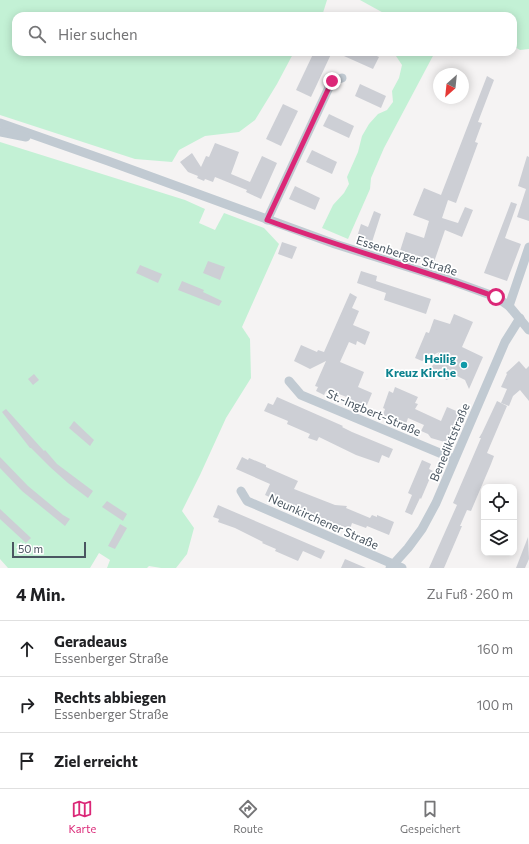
<!DOCTYPE html>
<html lang="de">
<head>
<meta charset="utf-8">
<style>
  body { margin:0; font-family:Commissioner,sans-serif; background:#f6f6f6; color:#202124 }
  .controls { position:absolute; right:12px; bottom:12px; display:grid; overflow:hidden; border-radius:8px; box-shadow:0 2px 10px #0003 }
  .controls button { width:36px; height:36px; display:grid; place-items:center; padding:0; border:0; border-bottom:1px solid #e0e0e0; background:#fff; color:#202124; font:20px sans-serif }
  .compass { position:absolute; left:433px; top:68px; width:36px; height:36px; border-radius:50%; background:#fff; box-shadow:0 2px 10px #0003; rotate:207deg }
  .scale { position:absolute; left:12px; bottom:10px; width:74px; box-sizing:border-box; padding-left:4px; border:2px solid #4a5661; border-top:0; font-size:11px; line-height:14px; white-space:nowrap; color:#4a5661; -webkit-text-stroke:3px #fff; paint-order:stroke }
  .stop { position:absolute; width:12px; height:12px; margin:-9px; border:3px solid #db2777; border-radius:50%; background:#fff }
  .stop.end { background:#db2777; border-color:#fff; box-shadow:0 1px 4px #0008 }
  .list { margin:0; padding:0; list-style:none }
  h2 { display:flex; justify-content:space-between; align-items:center; height:52px; margin:0; padding:0 16px; font-size:17px }
  h2 small { font-size:13px; font-weight:400; color:#757577 }
  .list li { display:grid; grid-template-columns:26px 1fr auto; gap:12px; align-items:center; box-sizing:border-box; height:56px; padding:0 16px; border-top:1px solid #e0e0e0 }
  .list b { display:block; font-size:15px; white-space:nowrap }
  .list p { margin:0; font-size:13px; white-space:nowrap; color:#757577 }
  .list em { font-size:13px; font-style:normal; color:#757577 }
  .icon { flex:none; width:22px; height:22px; fill:none; stroke:currentColor; stroke-width:2; stroke-linecap:round; stroke-linejoin:round }
  .map { position:relative; flex:none; width:529px; height:568px; overflow:hidden }
  .search { position:absolute; background:#fff; box-shadow:0 2px 10px #0003; left:12px; right:12px; top:12px; height:44px; display:flex; align-items:center; gap:10px; box-sizing:border-box; padding:0 14px; border-radius:12px; color:#757577; font-size:15px }
  .sheet { height:220px; background:#fff }
  nav { display:flex; justify-content:space-around; align-items:center; box-sizing:border-box; height:56px; border-top:1px solid #e0e0e0; background:#fff; font-size:11px; color:#757577 }
  nav a { display:grid; justify-items:center; gap:2px }
  nav .on { color:#db2777 }
  .map>svg:first-child { display:block }
  .green { fill:#c3f1d5 }
  .building { fill:#cdcfd5 }
  .lines { fill:none; stroke-linecap:round; stroke-linejoin:round }
  .street { stroke:#c1cad2; stroke-width:9 }
  .route { stroke:#db2777; stroke-width:5 }
  .culture-dot { fill:#0f9aa8; stroke:#fff; stroke-width:1.5 }
  .labels { text-anchor:middle; dominant-baseline:central; stroke-width:3.5; stroke-linejoin:round; paint-order:stroke }
  .street-label { font-size:12px; fill:#4a5661; stroke:#fff }
  .culture-label { font-size:12px; font-weight:bold; fill:#0d838f; stroke:#fff; text-anchor:end }
</style>
</head>
<body>
<div class="map">
<svg width="529" height="568" viewBox="0 0 529 568">
  <rect width="100%" height="100%" fill="#f5f3f3"/>
  <g class="green">
    <path d="M0,0H327L322,16H16V52H294L277,84L255,120L239,132L205,136L179,150L172,162L135,159L0,115Z"/>
    <path d="M360,0H529V49L520,50L513,46V16H389Z"/>
    <path d="M401,52H435L384,148L371,178L370,189L348,239L322,228L333,205L344,193L349,184L347,177L358,152L362,136L369,124L378,114L387,110L393,102L392,91L399,78L402,65L396,56Z"/>
    <path d="M0,142L185,200L205,209L199,223L215,230L224,213L264,228L279,244L242,327L250,339L251,378L226,418L200,475L182,511L194,528L187,554L176,568H161L149,566L147,568H107L110,560L99,553L90,568H8L0,559Z"/>
  </g>
  <g class="building">
    <path d="M314,52H332L311,97L296,90Z"/>
    <path d="M335,52H368L379,57L373,69Z"/>
    <path d="M487,76L494,80L478,122L482,123L475,142L478,143L456,203L448,200L442,218L458,223L465,207L473,210L462,237L445,230L434,262L400,251L406,232L424,238L429,221L413,215L424,188L441,195Z"/>
    <path d="M360,84L386,96L381,108L355,96Z"/>
    <path d="M283,104L298,111L281,146L266,139Z"/>
    <path d="M329,114L354,126L349,138L323,126Z"/>
    <path d="M215,143L239,152L231,174L250,182L262,156L277,163L261,199L246,192L247,190L215,177L213,182L205,179L204,181L197,178L198,176L188,172L180,162L192,153L201,167L206,156L209,157Z"/>
    <path d="M312,150L337,162L332,174L306,162Z"/>
    <path d="M527,156L529,157V221L517,217L526,189L518,186Z"/>
    <path d="M295,186L320,198L315,210L289,199Z"/>
    <path d="M511,202L517,204L505,238L521,244L507,281L484,273Z"/>
    <path d="M374,211L381,214L372,242L357,237L361,224L368,227Z"/>
    <path d="M282,242L297,247L292,259L278,254Z"/>
    <path d="M208,261L225,267L220,280L203,273Z"/>
    <path d="M140,265L162,274L158,283L136,273Z"/>
    <path d="M361,271L377,276L376,281L431,299L426,314L384,300L386,293L357,283Z"/>
    <path d="M182,281L204,290L203,292L222,301L219,306L178,290Z"/>
    <path d="M350,293L357,297L352,308L359,311L353,325L370,332L365,345L357,341L356,345L349,342L340,362L364,372L358,387L372,393L367,405L361,403L360,405L349,400V398L329,390L328,392L326,391L324,395L316,391L318,387L315,386L326,361L310,369L294,361L301,345L317,352L318,350L324,352Z"/>
    <path d="M454,314L473,322L462,347L483,357L469,389L465,380L457,376L446,380L445,378L442,376L443,374L431,369L439,352L422,361L415,358L426,332L429,333L434,319L450,324Z"/>
    <path d="M519,361L526,369L529,366V401L520,390L513,396L509,406L501,403L507,389L501,387L507,374L506,373Z"/>
    <path d="M34,374L39,380L33,385L28,379Z"/>
    <path d="M395,387L418,397L415,403L418,404L415,409L441,421L447,407L461,413L448,443L431,438L428,434L421,431L424,425L408,418L406,424L383,415L385,409L383,408L389,391L393,393Z"/>
    <path d="M277,397L343,426L342,427L352,432L393,449L389,458L382,455L379,463L356,455L319,437L317,441L308,438L310,434L287,424L288,421L264,411L268,403L273,405Z"/>
    <path d="M497,401L507,406L487,453L494,456L491,464L471,511L467,510L460,526H462L444,568H429L457,505L453,503L481,438H479L482,433Z"/>
    <path d="M6,409L44,451L45,450L57,464L93,491L88,498L68,483L50,467L31,448H30L2,412Z"/>
    <path d="M74,421L94,440L90,446L69,428Z"/>
    <path d="M0,457L28,486L63,515L70,519L65,526L22,491L0,468Z"/>
    <path d="M242,457L248,460L249,458L266,465V467L298,481L294,489L335,505L347,506L346,508L370,518L372,515L377,517V515L394,522L389,535L367,526L366,528L352,523L350,529L327,521V522L305,513L303,519L300,511L265,495L270,484L236,469Z"/>
    <path d="M422,460L431,464L429,469L433,471L421,499L420,498L412,515L405,512L412,495L408,493Z"/>
    <path d="M107,501L127,514L123,521L102,507Z"/>
    <path d="M218,505L325,551L321,559L303,551L298,561L275,551L276,549L262,543L263,542L235,528L218,522L219,519L213,517Z"/>
    <path d="M0,509L31,538L26,543L0,519Z"/>
    <path d="M120,524L127,528L115,549L108,546Z"/>
    <path d="M528,537L529,559L525,568H516Z"/>
    <path d="M345,559L366,568H341Z"/>
  </g>
  <g class="lines">
    <g class="street">
      <path d="M0,123L108,161L335,244L452,281L496,297L509,306L529,330"/>
      <path d="M0,132L26,137"/>
      <path d="M267,220L332,81L342,78"/>
      <path d="M509,306L529,247"/>
      <path d="M289,381L301,395L454,459"/>
      <path d="M241,491L247,501L402,568"/>
      <path d="M390,568L408,548L422,529L436,503L505,342L520,318"/>
    </g>
  </g>
  <g class="lines">
    <path class="route" d="M332,81L267,220C342,248 420,269 496,297"/>
  </g>
  <circle class="culture-dot" cx="464" cy="365" r="4"/>
  <g class="labels">
    <g class="street-label">
      <text transform="translate(407 255) rotate(18)">Essenberger Straße</text>
      <text transform="translate(374 412) rotate(23)">St.-Ingbert-Straße</text>
      <text transform="translate(449 442) rotate(-67)">Benediktstraße</text>
      <text transform="translate(324 521) rotate(24)">Neunkirchener Straße</text>
    </g>
    <g class="culture-label">
      <text x="456" y="358">Heilig<tspan x="456" dy="14">Kreuz Kirche</tspan></text>
    </g>
  </g>
</svg>
<div class="controls">
<button><svg class="icon" aria-label="locate" viewBox="0 0 24 24"><circle cx="12" cy="12" r="6"/><path d="M12 2v4M12 18v4M2 12h4M18 12h4"/></svg></button>
<button><svg class="icon" aria-label="layers" viewBox="0 0 24 24"><path d="M12 4l9 5-9 5-9-5zM3 14l9 5 9-5"/></svg></button>
</div>
<svg class="compass" viewBox="-18 -18 36 36"><path d="M0-13l5 13h-10z" fill="#e53935"/><path d="M0 13l5-13h-10z" fill="#757577"/></svg>
<div class="scale">50 m</div>
<div class="stop" style="left:496px;top:297px"></div>
<div class="stop end" style="left:332px;top:81px"></div>
<div class="search"><svg class="icon" aria-label="search" viewBox="0 0 24 24"><circle cx="10" cy="10" r="6"/><path d="M15 15l6 6"/></svg>Hier suchen</div>
</div>
<section class="sheet">
<h2>4 Min.<small>Zu Fuß · 260 m</small></h2>
<ul class="list">
<li><svg class="icon" aria-label="ahead" viewBox="0 0 24 24"><path d="M12 20V5M6 11l6-6 6 6"/></svg><div><b>Geradeaus</b><p>Essenberger Straße</p></div><em>160 m</em></li>
<li><svg class="icon" aria-label="right" viewBox="0 0 24 24"><path d="M7 20v-9h11M14 6l5 5-5 5"/></svg><div><b>Rechts abbiegen</b><p>Essenberger Straße</p></div><em>100 m</em></li>
<li><svg class="icon" aria-label="arrive" viewBox="0 0 24 24"><path d="M6 21V4h12l-3 4 3 4H6"/></svg><div><b>Ziel erreicht</b></div></li>
</ul>
</section>
<nav>
<a class="on"><svg class="icon" aria-label="map" viewBox="0 0 24 24"><path d="M3 6l6-2 6 2 6-2v14l-6 2-6-2-6 2zM9 4v14M15 6v14"/></svg>Karte</a>
<a><svg class="icon" aria-label="directions" viewBox="0 0 24 24"><path d="M12 3l9 9-9 9-9-9zM9 14v-3h6M13 9l2 2-2 2"/></svg>Route</a>
<a><svg class="icon" aria-label="saved" viewBox="0 0 24 24"><path d="M7 4h10v16l-5-4-5 4z"/></svg>Gespeichert</a>
</nav>
</body>
</html>
